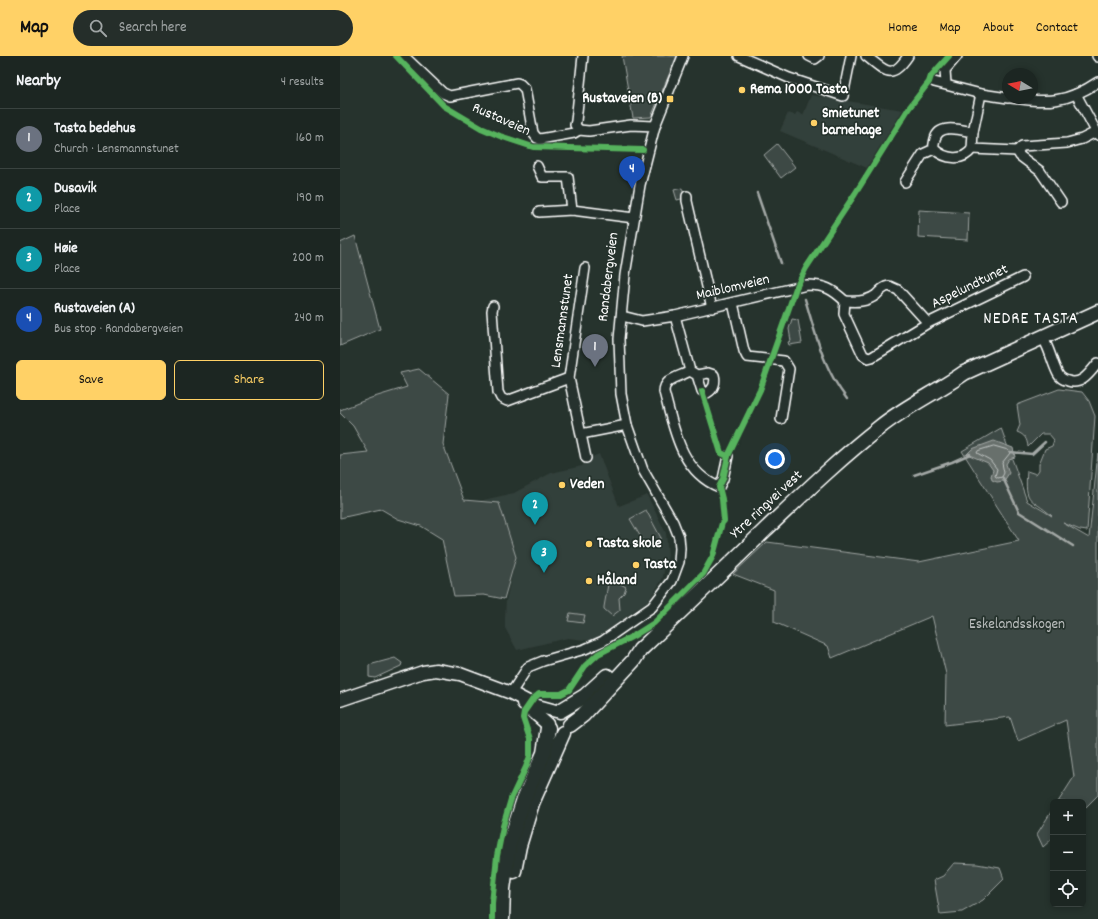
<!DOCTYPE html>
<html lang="en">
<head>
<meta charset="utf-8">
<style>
  body { margin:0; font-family:Dekko,sans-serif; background:#252e2a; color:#f1f3f6 }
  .controls { position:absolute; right:12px; bottom:12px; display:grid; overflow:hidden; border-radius:6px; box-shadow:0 2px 6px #0003 }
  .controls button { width:36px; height:36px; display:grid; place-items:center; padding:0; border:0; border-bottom:1px solid #3a4340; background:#1c2622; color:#f1f3f6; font:20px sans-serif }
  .compass { position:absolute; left:662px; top:12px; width:36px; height:36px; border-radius:50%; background:#1c2622; box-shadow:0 2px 6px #0003; rotate:280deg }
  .you { position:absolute; left:435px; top:403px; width:14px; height:14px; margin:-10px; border:3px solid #fff; border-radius:50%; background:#1a73e8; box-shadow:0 0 0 6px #1a73e833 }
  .badge { display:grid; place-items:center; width:26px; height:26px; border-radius:50%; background:#ffd166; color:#fff; font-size:13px; font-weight:700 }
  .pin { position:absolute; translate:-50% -33px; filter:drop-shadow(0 1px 2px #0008) }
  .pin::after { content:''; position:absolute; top:21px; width:14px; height:12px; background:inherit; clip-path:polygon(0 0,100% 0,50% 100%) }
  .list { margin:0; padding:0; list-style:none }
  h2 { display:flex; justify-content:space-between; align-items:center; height:52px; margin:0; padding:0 16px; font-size:17px }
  h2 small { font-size:13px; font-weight:400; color:#a0a5a5 }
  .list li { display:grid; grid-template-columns:26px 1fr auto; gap:12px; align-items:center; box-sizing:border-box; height:60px; padding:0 16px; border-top:1px solid #3a4340 }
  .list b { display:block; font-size:15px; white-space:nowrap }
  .list p { margin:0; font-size:13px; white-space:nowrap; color:#a0a5a5 }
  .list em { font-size:13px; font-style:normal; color:#a0a5a5 }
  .actions { display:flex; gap:8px; padding:12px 16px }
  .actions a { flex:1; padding:9px 0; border:1px solid #ffd166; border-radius:6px; text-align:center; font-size:14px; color:#ffd166 }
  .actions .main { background:#ffd166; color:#111 }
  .icon { flex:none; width:22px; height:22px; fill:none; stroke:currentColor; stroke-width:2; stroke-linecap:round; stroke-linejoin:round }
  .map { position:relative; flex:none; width:758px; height:863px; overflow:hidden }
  header { display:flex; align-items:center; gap:24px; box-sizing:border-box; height:56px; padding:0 20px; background:#ffd166; color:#111 }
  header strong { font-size:19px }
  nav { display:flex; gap:22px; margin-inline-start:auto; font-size:14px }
  .search { width:280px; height:36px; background:#252e2a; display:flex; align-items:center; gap:10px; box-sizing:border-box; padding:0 14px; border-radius:22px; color:#a0a5a5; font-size:15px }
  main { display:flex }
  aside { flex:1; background:#1c2622 }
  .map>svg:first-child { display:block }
  .built { fill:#333f3a }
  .green { fill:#3e4944; stroke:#9ea4a2 }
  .water { fill:#67706c; stroke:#a4a9a7 }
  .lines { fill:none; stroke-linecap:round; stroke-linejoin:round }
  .shore { stroke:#c2c6c4; stroke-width:1 }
  .stream { stroke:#a4a9a7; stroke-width:2.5 }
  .minor-casing { stroke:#fff; stroke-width:12 }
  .major-casing { stroke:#fff; stroke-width:15 }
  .highway-casing { stroke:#fff; stroke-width:17 }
  .minor { stroke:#26332d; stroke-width:9 }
  .major { stroke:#26332d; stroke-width:12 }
  .highway { stroke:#26332d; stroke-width:14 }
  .cycleway-casing { stroke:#26332d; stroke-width:8 }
  .cycleway { stroke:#56b35d; stroke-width:6 }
  .poi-dot { fill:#ffd166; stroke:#26332d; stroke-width:1.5 }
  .labels { text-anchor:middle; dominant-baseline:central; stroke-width:3.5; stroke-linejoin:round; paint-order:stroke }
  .poi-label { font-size:15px; font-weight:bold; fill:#fff; stroke:#26332d; text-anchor:start }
  .street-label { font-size:15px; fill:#fff; stroke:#26332d }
  .park-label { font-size:15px; fill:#bbbfbe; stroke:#26332d }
  .quarter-label { font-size:17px; letter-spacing:1px; fill:#fff; stroke:#26332d }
</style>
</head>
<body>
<header>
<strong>Map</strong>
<div class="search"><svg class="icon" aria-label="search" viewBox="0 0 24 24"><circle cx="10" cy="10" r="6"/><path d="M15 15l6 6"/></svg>Search here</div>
<nav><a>Home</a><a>Map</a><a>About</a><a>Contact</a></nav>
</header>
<main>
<aside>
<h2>Nearby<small>4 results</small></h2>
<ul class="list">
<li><span class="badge" style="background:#6b7280">1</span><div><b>Tasta bedehus</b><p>Church · Lensmannstunet</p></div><em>160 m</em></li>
<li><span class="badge" style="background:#0f9aa8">2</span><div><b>Dusavik</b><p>Place</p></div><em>190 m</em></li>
<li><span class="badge" style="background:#0f9aa8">3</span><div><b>Høie</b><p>Place</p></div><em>200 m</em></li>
<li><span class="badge" style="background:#1a4fb4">4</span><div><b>Rustaveien (A)</b><p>Bus stop · Randabergveien</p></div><em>240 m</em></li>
</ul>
<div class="actions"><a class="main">Save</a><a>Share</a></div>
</aside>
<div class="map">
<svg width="758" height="863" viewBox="0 0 758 863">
  <rect width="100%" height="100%" fill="#26332d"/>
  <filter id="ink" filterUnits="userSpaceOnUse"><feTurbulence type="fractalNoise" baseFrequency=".025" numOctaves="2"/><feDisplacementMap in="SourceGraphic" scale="8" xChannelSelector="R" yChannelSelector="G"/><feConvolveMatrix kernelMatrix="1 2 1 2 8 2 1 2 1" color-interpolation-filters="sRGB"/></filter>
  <g filter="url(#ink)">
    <g class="built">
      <path d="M471,39L563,54L527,112L440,75L448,57L455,59L457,56L463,59Z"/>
      <path d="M259,398L279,450L307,439L326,477L328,499L322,524L309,544L252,585L228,582L177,594L165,572V561L166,544L176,501L159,447L139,445L174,437L211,417L242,410L250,402Z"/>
    </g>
    <g class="green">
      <path d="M282,0H337L311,61L293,62Z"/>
      <path d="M437,88L455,111L441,122L424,99Z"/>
      <path d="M342,132L345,142L337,144L334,134Z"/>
      <path d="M579,154L629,157L628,184L578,181Z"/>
      <path d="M15,180L40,273L0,290V187Z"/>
      <path d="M452,263L458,264L462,287L449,289L448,286L451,285L449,273Z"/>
      <path d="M79,313L109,338L103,388L124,444L159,447L176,501L164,543L144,539L114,540L102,483L81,470L58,463L41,453L0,462V399L28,396L13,370L0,357V354L31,342L67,331L60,317Z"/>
      <path d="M719,333L742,336L749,345L755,360L747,475L740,474L723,467L749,482L758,397V739L743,754V746H718L734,721L726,664L678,685L670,661L605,669L606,618L592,560L492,602L488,590L434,566V534L393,518L427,486L579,506L679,485L622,395L661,372L687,445L712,460C691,441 684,449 687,415L696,418L699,414V408L705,393L712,390L714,384L709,378H701L688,391C687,383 685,379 677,376L680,369L677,349Z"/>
      <path d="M306,454L321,482L306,490L290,463Z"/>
      <path d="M277,526L286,531L284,537L279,542L280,554L272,560L264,553V551L268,528Z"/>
      <path d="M230,557L245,559L243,567L228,565Z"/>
      <path d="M55,602L62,607L61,610L35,622L29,621V609Z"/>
      <path d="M713,753V782L703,791L697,778Z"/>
      <path d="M614,807L637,808L660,812L664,823L643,844L622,856L600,858L594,824L603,820Z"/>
    </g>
    <path class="water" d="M654,385L673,392L675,401L669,403L666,408L669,417L664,425L657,426L652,424L651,420L653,414L648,407L627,398L632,393Z"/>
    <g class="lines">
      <path class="shore" d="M654,390L668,394L670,397L662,407L664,417L662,421L658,422L655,420L657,413L650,404L637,397L638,395Z"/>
      <g class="stream">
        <path d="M417,137L441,207"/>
        <path d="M465,243C476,279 483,312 507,343"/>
        <path d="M670,396L692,398L705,386"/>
        <path d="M574,419L612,406L630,398"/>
        <path d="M663,422L679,456L733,490"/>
      </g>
      <defs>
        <g id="minor">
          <path d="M64,0L103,37L110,40L177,27L180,28L185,33L193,77L197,82L200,83L234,77L239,74L249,75L291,69L315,70"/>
          <path d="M399,0L449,22L503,40L511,0"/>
          <path d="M469,0L475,3L479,0"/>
          <path d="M526,0C546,15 551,25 568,0"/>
          <path d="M757,0L758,1"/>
          <path d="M594,26L641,38L668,42"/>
          <path d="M606,28L605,14L617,0"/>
          <path d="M641,38L633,76L632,93L677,95L682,90L727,87L742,83L756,76"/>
          <path d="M736,38L758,79"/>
          <path d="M671,42C707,47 727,47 758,26"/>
          <path d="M239,74L235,69L236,65L243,0"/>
          <path d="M594,93C605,103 623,106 632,93"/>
          <path d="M677,95L680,100L700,115L721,146"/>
          <path d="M197,110L202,121H228L232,154"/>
          <path d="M565,126L583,98L594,93C593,89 594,87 595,83C599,67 621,74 633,76"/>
          <path d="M347,140V145L372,252"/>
          <path d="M199,156L232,154L294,162"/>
          <path d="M245,212L229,322L246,402"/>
          <path d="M393,247L404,295L407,301L444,305L449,313L441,363"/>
          <path d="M153,250L152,255L158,336L161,342L167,345L229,322"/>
          <path d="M282,260L302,265L335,260L467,229C485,229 492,233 505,245"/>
          <path d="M335,260L350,315L357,319L362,335L367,337C374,333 376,326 374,319L368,317L357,319"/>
          <path d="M588,267L558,234L549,230C543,231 541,234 536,239C527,246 516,246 505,245L504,258L523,299L528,302L532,301L588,267L683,221"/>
          <path d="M706,288C711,298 713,309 718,318C720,322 724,324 728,325C742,330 750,316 758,307"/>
          <path d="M350,315C340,321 324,322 324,336C334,372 340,415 379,431L383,423L388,400"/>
          <path d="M241,378L287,369"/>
          <path d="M171,637L188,611L203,605L245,593L263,585L312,551L332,525L339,506L340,492L339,481L333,466L303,414L287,369L281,338L279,283L285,219L300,129L315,70L343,0"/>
        </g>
        <g id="major">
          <path d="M0,644L83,616L96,614L120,618L171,637L194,649L216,655"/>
          <path d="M183,647L207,668"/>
        </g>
        <g id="highway">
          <path d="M220,655L245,640L267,620"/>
          <path d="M230,669L243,659L293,605L300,594C342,554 384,514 425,474C462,439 499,403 540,371C566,350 597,336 624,317L758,256"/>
          <path d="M174,815L179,790L192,747L223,677"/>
          <path d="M162,863L163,833L169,789L184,743L204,697L208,672"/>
        </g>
      </defs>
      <use href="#minor" class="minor-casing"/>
      <use href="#major" class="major-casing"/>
      <use href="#highway" class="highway-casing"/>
      <use href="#minor" class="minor"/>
      <use href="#major" class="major"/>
      <use href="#highway" class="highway"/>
      <defs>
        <g id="cycleway">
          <path d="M56,0L104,50L141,72L160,80L193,91L303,94"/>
          <path d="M362,335L381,397L388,400"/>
          <path d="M152,863V847L157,800L163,770L171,743L186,711L190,700V683L183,662L184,656L193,643L199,638H221L229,634L245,610L258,598L295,579L314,567L363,518L373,500L382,467L384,465L382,443L379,431L383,423L388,400L420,334L456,232L466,212L515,138L569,52L589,26L591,20L609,0"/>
        </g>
      </defs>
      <use href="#cycleway" class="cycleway-casing"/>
      <use href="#cycleway" class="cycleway"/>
    </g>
  </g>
  <g class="poi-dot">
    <circle cx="402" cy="34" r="4"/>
    <rect x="326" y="39" width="8" height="8" rx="2"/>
    <circle cx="474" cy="67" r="4"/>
    <circle cx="222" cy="429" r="4"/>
    <circle cx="249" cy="488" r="4"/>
    <circle cx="296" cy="509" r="4"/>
    <circle cx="249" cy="525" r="4"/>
  </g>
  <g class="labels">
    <g class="poi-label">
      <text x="410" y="34">Rema 1000 Tasta</text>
      <text x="322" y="43" text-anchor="end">Rustaveien (B)</text>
      <text x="482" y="58">Smietunet<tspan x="482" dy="17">barnehage</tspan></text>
      <text x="230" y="429">Veden</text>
      <text x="257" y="488">Tasta skole</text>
      <text x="304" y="509">Tasta</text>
      <text x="257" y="525">Håland</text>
    </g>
    <g class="street-label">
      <text transform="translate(161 64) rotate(24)">Rustaveien</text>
      <text transform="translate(269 221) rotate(-83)">Randabergveien</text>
      <text transform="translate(630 231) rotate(-26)">Aspelundtunet</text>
      <text transform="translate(393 232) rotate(-13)">Maiblomveien</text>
      <text transform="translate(223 265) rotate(-82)">Lensmannstunet</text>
      <text transform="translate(427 449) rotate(-43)">Ytre ringvei vest</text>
    </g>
    <g class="park-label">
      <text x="677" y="569">Eskelandsskogen</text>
    </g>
    <g class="quarter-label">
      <text x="691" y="264">NEDRE TASTA</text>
    </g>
  </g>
</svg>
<div class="controls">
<button>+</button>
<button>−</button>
<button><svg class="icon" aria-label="locate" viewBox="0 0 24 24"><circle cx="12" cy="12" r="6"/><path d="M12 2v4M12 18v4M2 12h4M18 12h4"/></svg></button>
</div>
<svg class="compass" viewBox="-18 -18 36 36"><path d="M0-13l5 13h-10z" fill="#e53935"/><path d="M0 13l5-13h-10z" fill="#a0a5a5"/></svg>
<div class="you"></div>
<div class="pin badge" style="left:255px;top:311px;background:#6b7280">1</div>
<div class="pin badge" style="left:195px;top:469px;background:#0f9aa8">2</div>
<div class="pin badge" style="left:204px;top:517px;background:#0f9aa8">3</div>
<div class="pin badge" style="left:292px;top:133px;background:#1a4fb4">4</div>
</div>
</main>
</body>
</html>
